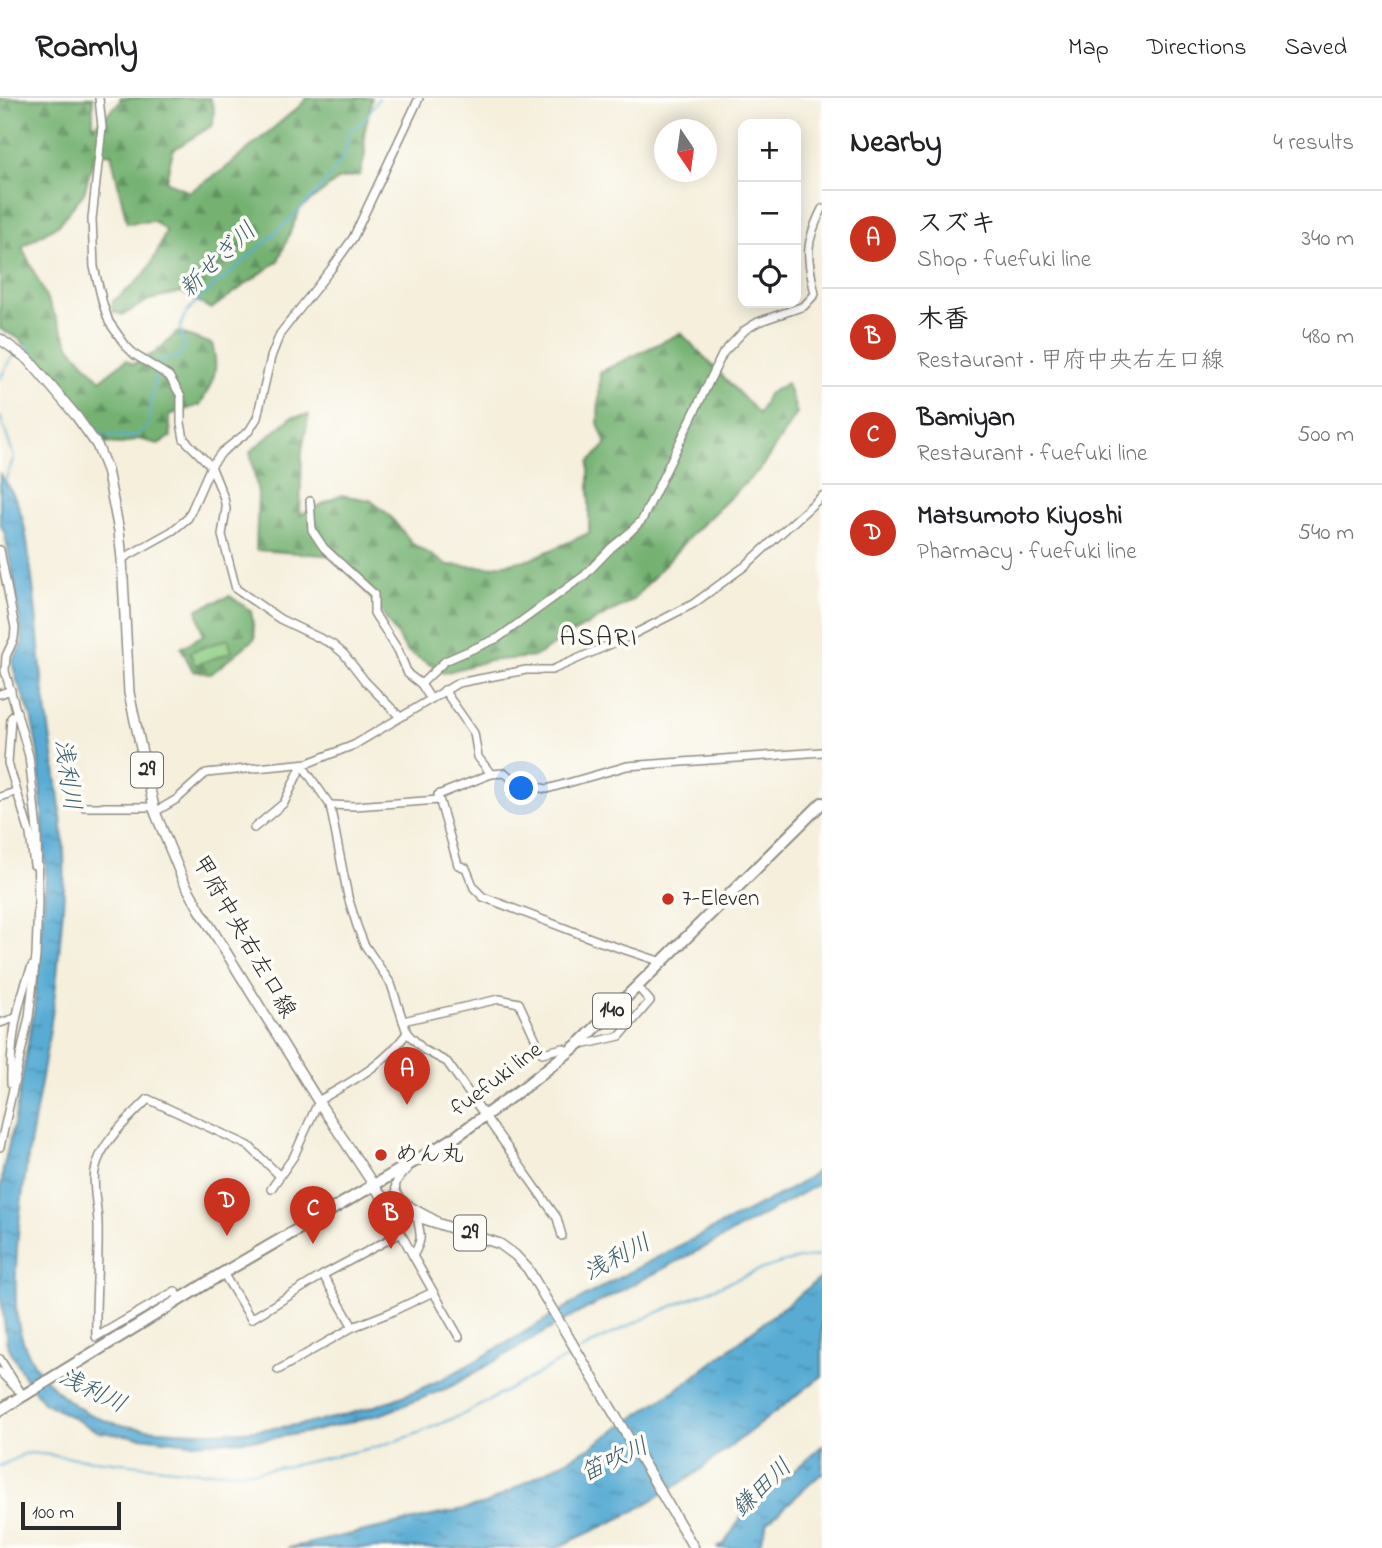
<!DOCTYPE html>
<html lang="en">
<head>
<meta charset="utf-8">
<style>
  body { margin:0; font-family:"Indie Flower","Klee One",sans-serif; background:#f6f6f6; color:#202124 }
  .controls { position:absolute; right:21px; top:21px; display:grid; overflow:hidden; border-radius:14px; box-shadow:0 4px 18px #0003 }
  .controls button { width:63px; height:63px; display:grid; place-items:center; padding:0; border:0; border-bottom:2px solid #e0e0e0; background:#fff; color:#202124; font:35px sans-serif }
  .compass { position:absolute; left:654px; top:21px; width:63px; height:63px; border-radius:50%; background:#fff; box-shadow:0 4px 18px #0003; rotate:167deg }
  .scale { position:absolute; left:21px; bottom:18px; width:100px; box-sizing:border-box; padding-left:7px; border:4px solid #2b2b2b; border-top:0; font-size:19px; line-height:24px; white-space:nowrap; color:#2b2b2b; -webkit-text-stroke:5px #fdfcf7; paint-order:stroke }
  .you { position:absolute; left:522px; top:691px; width:24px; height:24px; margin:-18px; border:5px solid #fff; border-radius:50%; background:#1a73e8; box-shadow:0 0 0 10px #1a73e833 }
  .badge { display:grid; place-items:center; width:46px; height:46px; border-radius:50%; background:#c8321e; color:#fff; font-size:23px; font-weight:700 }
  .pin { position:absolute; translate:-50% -58px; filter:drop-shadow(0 2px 4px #0008) }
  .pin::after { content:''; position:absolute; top:37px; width:24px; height:21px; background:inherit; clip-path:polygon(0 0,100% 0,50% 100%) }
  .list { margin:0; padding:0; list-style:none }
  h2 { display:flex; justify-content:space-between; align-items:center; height:91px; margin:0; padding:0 28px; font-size:30px }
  h2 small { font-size:23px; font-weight:400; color:#757577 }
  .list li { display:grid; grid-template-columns:46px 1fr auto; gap:21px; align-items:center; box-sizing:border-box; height:98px; padding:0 28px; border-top:2px solid #e0e0e0 }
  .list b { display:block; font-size:26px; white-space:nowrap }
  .list p { margin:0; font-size:23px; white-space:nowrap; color:#757577 }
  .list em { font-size:23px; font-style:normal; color:#757577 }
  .icon { flex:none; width:38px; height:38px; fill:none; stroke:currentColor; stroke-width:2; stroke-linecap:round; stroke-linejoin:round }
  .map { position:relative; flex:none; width:822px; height:1450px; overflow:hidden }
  header { display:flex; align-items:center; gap:42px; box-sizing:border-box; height:98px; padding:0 35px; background:#fff; border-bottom:2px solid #e0e0e0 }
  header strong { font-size:33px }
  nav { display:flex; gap:38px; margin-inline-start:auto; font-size:24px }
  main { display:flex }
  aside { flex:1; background:#fff }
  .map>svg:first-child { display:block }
  .forest { fill:url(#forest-firs); stroke:#506e4e; stroke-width:2 }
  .garden { fill:#90cf85; stroke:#5e7d58; stroke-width:2 }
  .water { fill:url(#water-ripples); stroke:#426c80; stroke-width:2 }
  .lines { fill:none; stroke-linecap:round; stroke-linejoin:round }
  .stream { stroke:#58acd4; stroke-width:2 }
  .minor-casing { stroke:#908d84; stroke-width:10 }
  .major-casing { stroke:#908d84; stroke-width:12 }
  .highway-casing { stroke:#908d84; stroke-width:14 }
  .minor { stroke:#fff; stroke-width:7 }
  .major { stroke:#fff; stroke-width:9 }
  .highway { stroke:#fff; stroke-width:10 }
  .poi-dot { fill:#c8321e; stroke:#fdfcf7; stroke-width:2.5 }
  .labels { text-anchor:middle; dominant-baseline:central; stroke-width:7; stroke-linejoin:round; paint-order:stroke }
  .shield { fill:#fdfcf7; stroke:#6a6a68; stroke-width:2 }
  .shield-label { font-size:21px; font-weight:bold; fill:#2b2b2b }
  .poi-label { font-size:23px; fill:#2b2b2b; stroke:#fdfcf7; text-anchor:start }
  .street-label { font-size:23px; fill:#2b2b2b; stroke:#fdfcf7 }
  .water-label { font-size:24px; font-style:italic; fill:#3d5f6f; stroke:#fdfcf7 }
  .quarter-label { font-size:26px; letter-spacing:2px; fill:#2b2b2b; stroke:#fdfcf7 }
</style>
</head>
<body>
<header>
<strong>Roamly</strong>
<nav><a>Map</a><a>Directions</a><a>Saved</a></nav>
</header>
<main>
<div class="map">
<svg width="822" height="1450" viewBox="0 0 822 1450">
  <defs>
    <pattern id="forest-firs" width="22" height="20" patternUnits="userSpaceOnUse" patternTransform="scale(1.75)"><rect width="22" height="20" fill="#74b272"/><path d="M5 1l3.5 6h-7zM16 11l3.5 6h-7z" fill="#5f915e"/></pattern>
    <pattern id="water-ripples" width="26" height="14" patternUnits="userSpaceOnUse" patternTransform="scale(1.75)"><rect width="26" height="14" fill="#58acd4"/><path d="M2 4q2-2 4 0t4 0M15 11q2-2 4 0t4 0" fill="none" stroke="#498cac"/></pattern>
  </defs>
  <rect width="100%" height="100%" fill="#fdfcf7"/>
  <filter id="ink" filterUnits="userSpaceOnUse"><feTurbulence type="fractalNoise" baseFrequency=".0143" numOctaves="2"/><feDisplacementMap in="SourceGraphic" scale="14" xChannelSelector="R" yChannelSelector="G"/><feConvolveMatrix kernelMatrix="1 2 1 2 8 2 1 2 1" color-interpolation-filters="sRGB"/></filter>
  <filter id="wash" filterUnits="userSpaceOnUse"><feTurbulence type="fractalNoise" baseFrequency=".00686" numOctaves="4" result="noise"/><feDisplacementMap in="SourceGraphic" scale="28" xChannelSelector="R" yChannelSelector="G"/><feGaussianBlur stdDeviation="1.57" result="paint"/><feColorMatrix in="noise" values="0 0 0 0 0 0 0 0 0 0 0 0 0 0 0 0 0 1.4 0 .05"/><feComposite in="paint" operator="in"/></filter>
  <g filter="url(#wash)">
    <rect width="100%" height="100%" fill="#f5efdc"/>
    <g class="forest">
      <path d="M0,0H93V29L120,4V0H210L214,10L213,27L173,52L166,83L189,94L222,73L302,6L306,0H372L364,36L365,57L360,77L339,81L300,111L278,163L211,211L181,194L149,202L123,217L112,213L113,203C146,179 151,171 166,133L154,123L127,125L111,55L95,56L84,95L59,126L22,149L70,249L100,282L126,262L133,266L155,255L178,234L212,246C220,273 213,284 200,307L169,317L171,339L158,346L138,341L122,346L105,345L20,241L0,231Z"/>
      <path d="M681,235L759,316L768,296L787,285L797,315L761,370L692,436L633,502L574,534L534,559L487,563L444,575L407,553L378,509L337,458L256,452L258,395L250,354L292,319L309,317L302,352L300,417L341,397L370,402L388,416L413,446L448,467L489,469L531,461L589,435V364L606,347L598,325L600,274Z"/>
      <path d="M230,498L251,513L255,540L211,576L193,573L181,550L203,537L197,511Z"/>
    </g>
    <path class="garden" d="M228,541L232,554L195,567L190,554Z"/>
    <g class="water">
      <path d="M0,376C5,383 11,391 14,398C25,420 27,443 30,466C36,504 38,542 42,580C49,638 61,695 64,754C66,791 61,831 58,868C48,981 12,1092 16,1207C18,1251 40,1283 76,1308C107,1329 140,1331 176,1333C267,1338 357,1322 440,1282C487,1259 531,1229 577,1203C647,1162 722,1127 794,1089L822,1070V1084L724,1139L569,1220L450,1289L382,1316L315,1333L266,1341L190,1345L99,1334L43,1304L24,1279L7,1246L0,1193V1102L3,1071L14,1026L34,911L46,777L38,655L31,617L17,583L12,564L23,545L14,483L5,436L0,425Z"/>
      <path d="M822,1179V1278L692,1378L629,1416L556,1450H288L486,1406L589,1350L691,1281Z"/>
      <path d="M822,1348V1375L768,1424L758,1450H716L724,1446L743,1417Z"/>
    </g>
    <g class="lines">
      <g class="stream">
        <path d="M22,251L26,247L101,337L133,339L148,329L154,283L157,274"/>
        <path d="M159,268L162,261L177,260L185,249C183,243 180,233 181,228C183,210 211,192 223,181C251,158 335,85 345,54C347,48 347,40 348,33L362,25L379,0"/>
        <path d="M0,281L10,262L15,257"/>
        <path d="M0,318L14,359L5,383"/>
        <path d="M581,1252C621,1230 662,1212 704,1195C741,1179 781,1160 822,1158"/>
        <path d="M0,1368L24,1356L32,1355L201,1374L257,1373L289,1368L376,1349L411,1338L466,1315L574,1256"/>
      </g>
    </g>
  </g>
  <g filter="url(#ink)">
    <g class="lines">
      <defs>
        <g id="minor">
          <path d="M99,0L102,29L92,121L94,169L103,206L109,224L126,248L135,257L169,278L181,298V325L184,341L211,368L224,400L226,411L222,437L236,491L280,521L332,546L344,556L365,583L399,618"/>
          <path d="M310,403L312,432L324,450L374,496V515L398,552L408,576L421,586L430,600"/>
          <path d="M0,452L15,530L14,541L6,558L5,573L29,658L37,733L38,803L36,858L29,919L0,1049"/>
          <path d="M122,461L172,433L188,420L211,368L222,354L249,333L257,320L271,259L280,236L331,171L353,140L419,0"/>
          <path d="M421,586L445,563L498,540L585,477L611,450L628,436L642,422L723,255L745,232L758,224L804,208L815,196C807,158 804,147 822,111"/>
          <path d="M444,592L474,635L478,659L491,676"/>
          <path d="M0,596L11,592"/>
          <path d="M17,614L11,620L8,665L30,736L34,767H38"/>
          <path d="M302,667L330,707L348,799L357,828L364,846L391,886L407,935L424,952L447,964L557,1120L562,1138"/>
          <path d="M0,699L15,694"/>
          <path d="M330,707L355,708L439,702"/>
          <path d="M84,709H154"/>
          <path d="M155,714L177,701L206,675L308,665L354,647L458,585L526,572H552L634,536L693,506L745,468L822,398"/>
          <path d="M254,730L284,705L302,667"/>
          <path d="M662,864L601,844L483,799L474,790L466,770L458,767L438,697L491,676L505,675L518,686L547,691L627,668L822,654"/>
          <path d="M403,923L499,901L519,905L542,955L563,950L567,955"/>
          <path d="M0,925L15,920"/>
          <path d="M581,944L586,946L620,938L650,903L637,888"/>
          <path d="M11,986C10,945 16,907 32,868"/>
          <path d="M318,1003C352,983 383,968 407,935"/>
          <path d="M407,1072C375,1096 418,1112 436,1122"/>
          <path d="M271,1091L294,1058L316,1009L320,1005"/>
          <path d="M393,1120L413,1158C424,1138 420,1139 417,1118"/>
          <path d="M413,1158L459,1239"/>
          <path d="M223,1175L251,1221L323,1177L401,1135"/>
          <path d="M323,1177L353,1229"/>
          <path d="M179,1201L175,1193L96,1239C95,1201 99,1164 98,1126C98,1111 92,1087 95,1073C100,1044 129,1021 148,1001L249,1048L280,1078"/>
          <path d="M0,1261L23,1298"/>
          <path d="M278,1272L353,1229L389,1215L433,1194"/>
          <path d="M0,1274L17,1291"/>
        </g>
        <path id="major" d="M0,241L29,262L77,319L97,347L107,372L119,433L122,461L129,595L155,714L183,782L200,812L318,1003L379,1095L392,1107L409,1116L500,1146L515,1157L528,1171L694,1450"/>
        <path id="highway" d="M0,1312L223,1175L451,1042L527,987L581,944L822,705"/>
      </defs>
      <use href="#minor" class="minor-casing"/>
      <use href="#major" class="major-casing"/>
      <use href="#highway" class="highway-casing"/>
      <use href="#minor" class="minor"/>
      <use href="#major" class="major"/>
      <use href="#highway" class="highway"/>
    </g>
  </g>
  <g class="poi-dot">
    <circle cx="668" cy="801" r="7"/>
    <circle cx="381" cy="1057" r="7"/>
  </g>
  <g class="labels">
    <g class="shield">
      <rect x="131" y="654.5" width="32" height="35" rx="5"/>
      <rect x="593" y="895.5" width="38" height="35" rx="5"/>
      <rect x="454" y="1117.5" width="32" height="35" rx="5"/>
    </g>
    <g class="shield-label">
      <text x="147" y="672">29</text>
      <text x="612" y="913">140</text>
      <text x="470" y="1135">29</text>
    </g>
    <g class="poi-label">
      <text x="682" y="801">7-Eleven</text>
      <text x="395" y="1057">めん丸</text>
    </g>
    <g class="street-label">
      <text transform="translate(243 839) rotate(60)">甲府中央右左口線</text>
      <text transform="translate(497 982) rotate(-37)">fuefuki line</text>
    </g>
    <g class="water-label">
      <text transform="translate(219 163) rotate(-44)">新せぎ川</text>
      <text transform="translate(66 677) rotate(82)">浅利川</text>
      <text transform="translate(618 1161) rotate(-28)">浅利川</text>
      <text transform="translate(92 1294) rotate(26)">浅利川</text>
      <text transform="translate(615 1363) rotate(-25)">笛吹川</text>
      <text transform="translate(763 1391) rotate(-44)">鎌田川</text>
    </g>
    <g class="quarter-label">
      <text x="599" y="541">ASARI</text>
    </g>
  </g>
</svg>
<div class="controls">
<button>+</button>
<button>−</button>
<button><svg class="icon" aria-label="locate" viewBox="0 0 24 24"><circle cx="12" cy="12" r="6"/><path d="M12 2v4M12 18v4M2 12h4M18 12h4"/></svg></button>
</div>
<svg class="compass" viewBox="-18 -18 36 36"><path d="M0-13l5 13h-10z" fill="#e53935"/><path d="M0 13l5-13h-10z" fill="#757577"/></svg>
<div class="scale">100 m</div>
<div class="you"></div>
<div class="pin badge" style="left:407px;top:1007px">A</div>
<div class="pin badge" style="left:391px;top:1151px">B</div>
<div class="pin badge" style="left:313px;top:1146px">C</div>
<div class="pin badge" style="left:227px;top:1138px">D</div>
</div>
<aside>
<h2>Nearby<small>4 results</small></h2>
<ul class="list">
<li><span class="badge">A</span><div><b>スズキ</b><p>Shop · fuefuki line</p></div><em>340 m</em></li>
<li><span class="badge">B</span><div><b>木香</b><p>Restaurant · 甲府中央右左口線</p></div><em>480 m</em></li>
<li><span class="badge">C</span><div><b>Bamiyan</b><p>Restaurant · fuefuki line</p></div><em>500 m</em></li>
<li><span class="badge">D</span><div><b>Matsumoto Kiyoshi</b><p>Pharmacy · fuefuki line</p></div><em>540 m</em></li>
</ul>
</aside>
</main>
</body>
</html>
